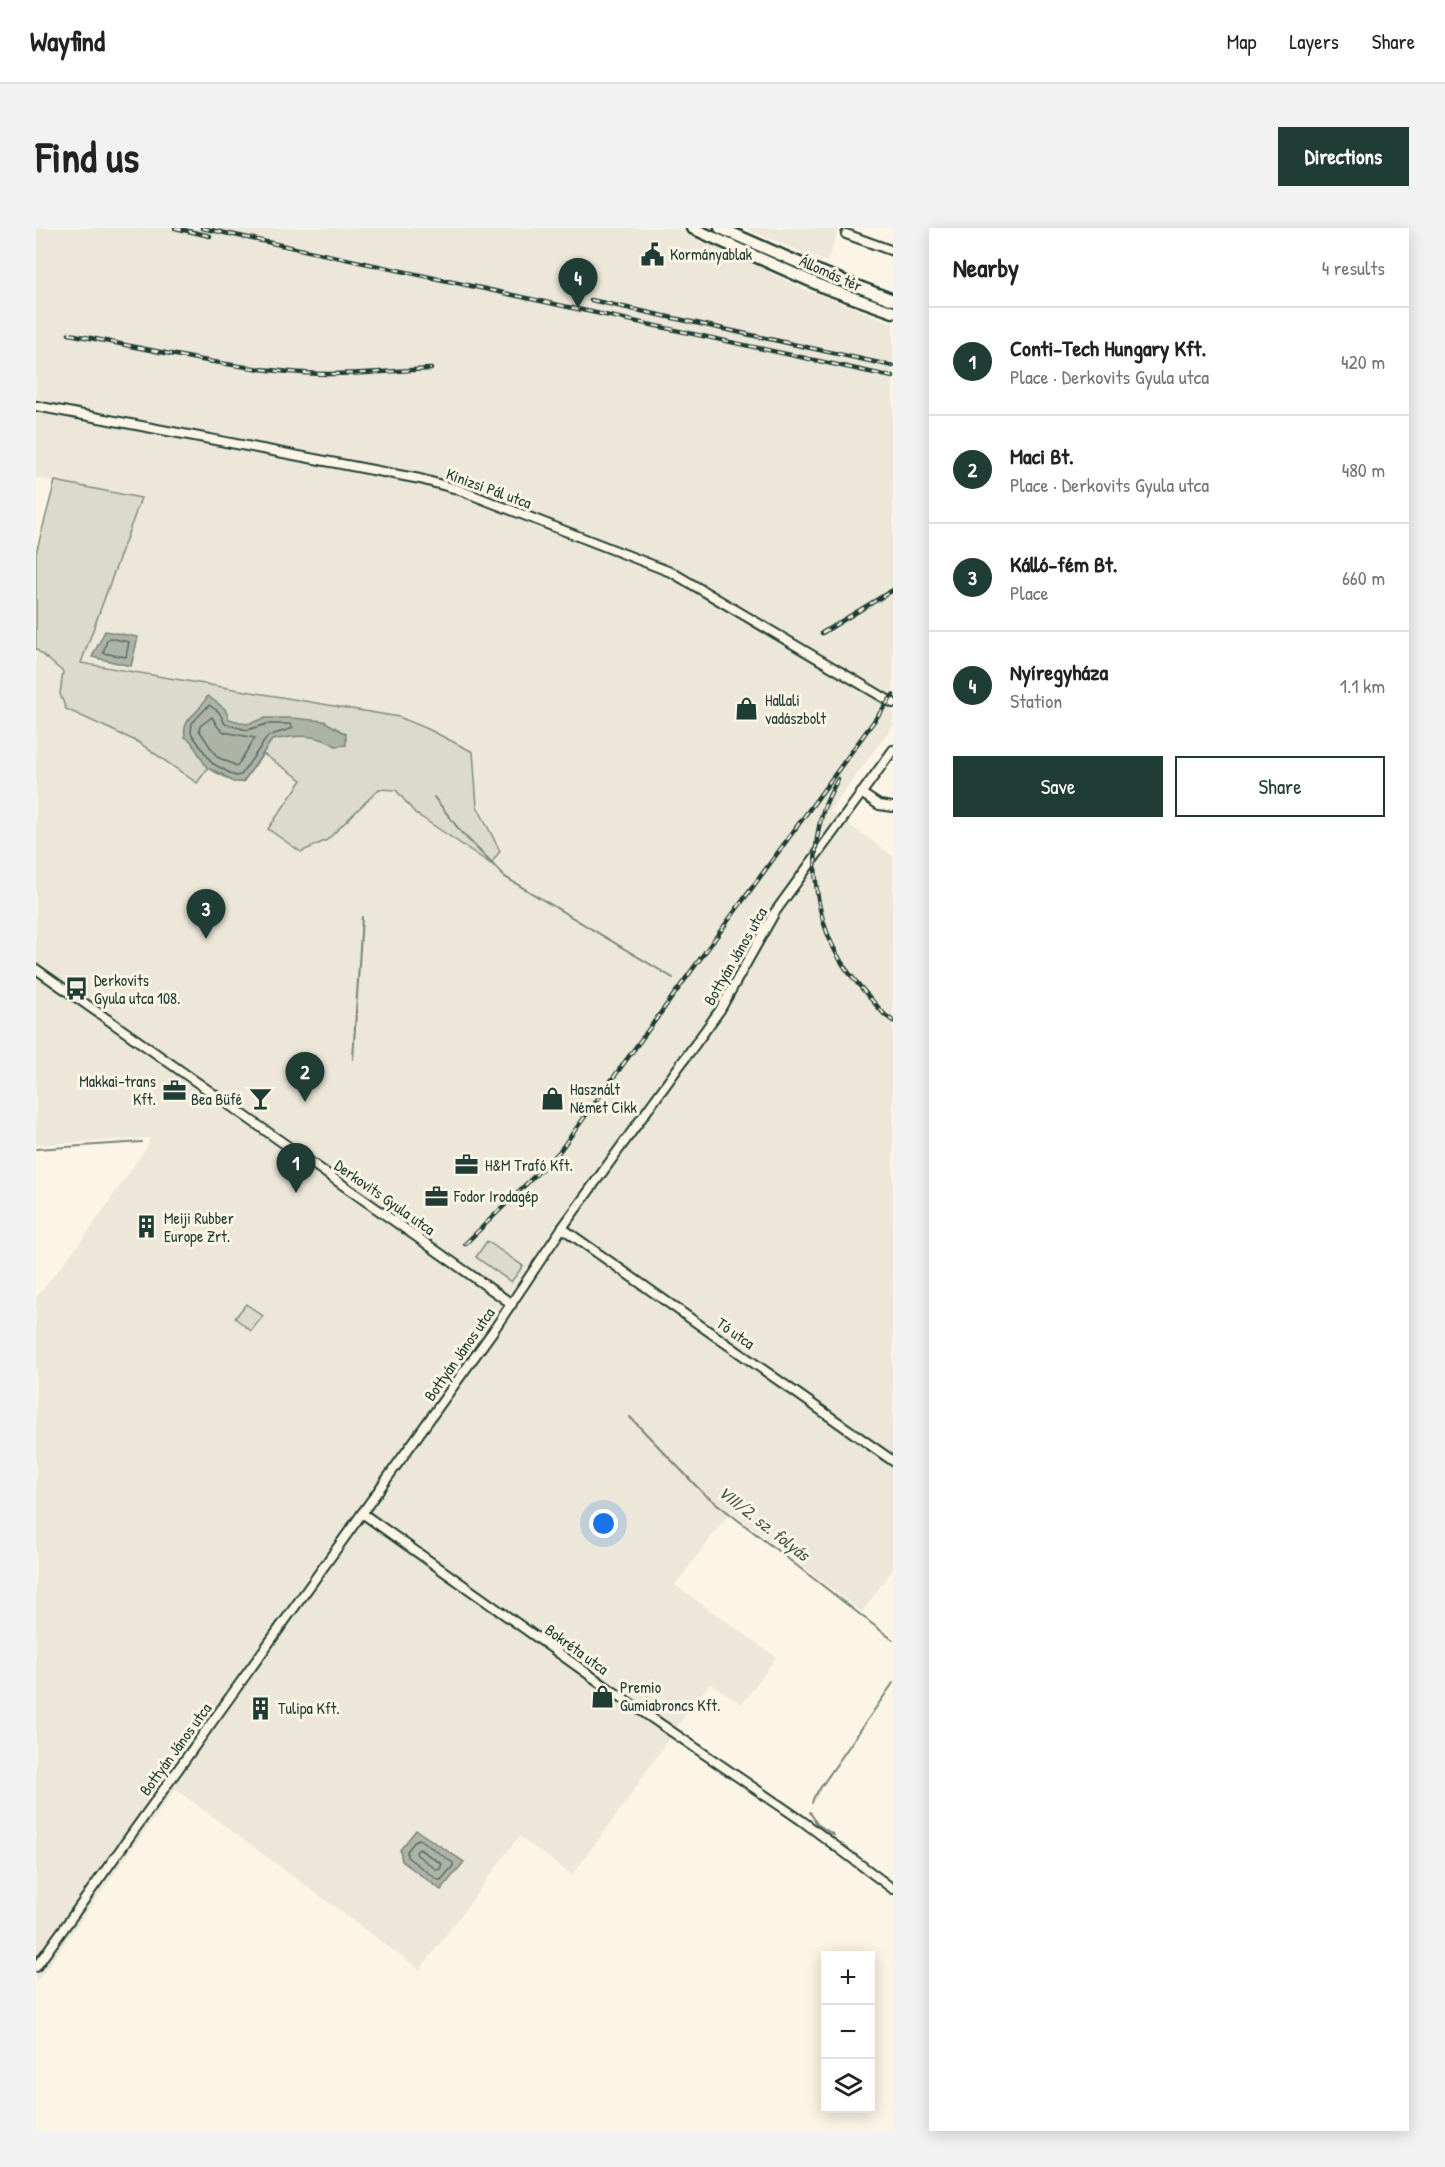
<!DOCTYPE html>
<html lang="en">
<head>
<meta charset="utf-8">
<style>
  body { margin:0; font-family:"Patrick Hand",sans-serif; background:#f2f2f2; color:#222 }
  .controls { position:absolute; right:18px; bottom:18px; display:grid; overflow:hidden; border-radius:0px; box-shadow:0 3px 15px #0003 }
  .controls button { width:54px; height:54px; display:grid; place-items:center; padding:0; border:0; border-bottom:2px solid #e0e0e0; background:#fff; color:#222; font:30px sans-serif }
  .you { position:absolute; left:568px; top:1296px; width:21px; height:21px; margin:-15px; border:4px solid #fff; border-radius:50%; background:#1a73e8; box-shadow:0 0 0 9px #1a73e833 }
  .badge { display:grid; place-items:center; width:39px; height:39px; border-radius:50%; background:#1f3d34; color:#fff; font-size:20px; font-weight:700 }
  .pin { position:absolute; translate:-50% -50px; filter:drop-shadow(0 2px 3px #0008) }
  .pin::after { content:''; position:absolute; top:32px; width:21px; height:18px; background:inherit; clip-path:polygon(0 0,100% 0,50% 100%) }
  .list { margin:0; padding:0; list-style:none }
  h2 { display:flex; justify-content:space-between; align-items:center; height:78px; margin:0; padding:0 24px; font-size:26px }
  h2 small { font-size:20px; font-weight:400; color:#767676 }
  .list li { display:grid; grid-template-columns:39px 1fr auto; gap:18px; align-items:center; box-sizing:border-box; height:108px; padding:0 24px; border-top:2px solid #e0e0e0 }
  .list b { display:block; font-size:22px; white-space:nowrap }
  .list p { margin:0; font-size:20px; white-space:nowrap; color:#767676 }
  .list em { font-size:20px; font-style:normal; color:#767676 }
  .actions { display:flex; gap:12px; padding:18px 24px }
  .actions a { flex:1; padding:14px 0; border:2px solid #1f3d34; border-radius:0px; text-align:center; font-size:21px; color:#1f3d34 }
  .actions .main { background:#1f3d34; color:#fff }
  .icon { flex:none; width:33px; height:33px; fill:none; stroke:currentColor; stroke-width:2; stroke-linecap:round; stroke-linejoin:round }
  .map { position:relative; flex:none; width:857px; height:1903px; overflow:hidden; border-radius:0px }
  header { display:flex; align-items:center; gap:36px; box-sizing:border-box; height:84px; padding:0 30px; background:#fff; border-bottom:2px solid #e0e0e0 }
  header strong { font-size:28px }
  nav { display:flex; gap:33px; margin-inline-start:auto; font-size:21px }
  .intro { display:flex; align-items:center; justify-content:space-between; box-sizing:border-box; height:144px; padding:0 36px }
  h1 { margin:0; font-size:42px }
  .button { padding:15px 27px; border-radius:0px; background:#1f3d34; color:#fff; font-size:21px; font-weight:700 }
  main { display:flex; gap:36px; padding:0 36px }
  aside { flex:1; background:#fff; border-radius:0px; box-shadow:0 3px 15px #0003 }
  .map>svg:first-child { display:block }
  .built { fill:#ece7d8 }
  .green { fill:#dcdacc; stroke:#7e8c80; stroke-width:1.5 }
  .water { fill:#aeb3a7; stroke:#758479; stroke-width:1.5 }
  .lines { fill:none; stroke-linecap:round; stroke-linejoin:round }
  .shore { stroke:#586c62; stroke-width:1.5 }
  .stream { stroke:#758479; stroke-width:2 }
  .street-casing { stroke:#1f3d34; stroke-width:12 }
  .secondary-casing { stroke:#1f3d34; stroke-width:15 }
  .street { stroke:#fcf5e5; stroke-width:8 }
  .secondary { stroke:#fcf5e5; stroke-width:10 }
  .rail-casing { stroke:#1f3d34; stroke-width:4.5 }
  .rail { stroke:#fcf5e5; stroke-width:2; stroke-dasharray:7; stroke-linecap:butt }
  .labels { text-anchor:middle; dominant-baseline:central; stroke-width:6; stroke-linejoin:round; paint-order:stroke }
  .poi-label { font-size:16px; fill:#1f3d34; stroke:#fcf5e5; text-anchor:start }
  .street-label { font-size:16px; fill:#1f3d34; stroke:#fcf5e5 }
  .water-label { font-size:18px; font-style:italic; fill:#435a51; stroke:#fcf5e5 }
</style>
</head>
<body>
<header>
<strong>Wayfind</strong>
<nav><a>Map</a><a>Layers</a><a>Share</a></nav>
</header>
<div class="intro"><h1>Find us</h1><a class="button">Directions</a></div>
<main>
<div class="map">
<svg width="857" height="1903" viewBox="0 0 857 1903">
  <rect width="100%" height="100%" fill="#fcf5e5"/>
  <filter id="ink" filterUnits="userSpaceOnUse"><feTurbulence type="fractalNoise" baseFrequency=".0167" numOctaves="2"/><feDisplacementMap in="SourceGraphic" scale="12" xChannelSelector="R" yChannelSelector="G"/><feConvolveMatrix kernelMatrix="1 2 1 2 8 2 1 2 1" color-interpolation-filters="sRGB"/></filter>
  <g filter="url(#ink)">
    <g class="built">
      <path d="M0,0H633L655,4L763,59L857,95V497L794,583L857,628V1341L826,1384L695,1283L639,1357L740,1429L706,1476L674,1455L642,1497L590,1574L536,1647L483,1608L384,1742L139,1561L0,1755V1070L53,1003L110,920L114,910L0,917V329L19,254L0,250Z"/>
      <path d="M715,0H803L791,34L710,1Z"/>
    </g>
    <g class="green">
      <path d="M19,253L105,270L45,435L363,489L392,501L437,524L441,578L464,623L455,636L379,585L360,562L343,561L291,612L265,624L232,601L266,552L227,526L207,554C195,554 183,546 172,540L161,555L102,514L30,481L24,466L27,444L0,421V325Z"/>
      <path d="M451,1013L487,1038L475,1054L440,1029Z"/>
      <path d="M210,1076L227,1088L215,1103L199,1090Z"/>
    </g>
    <g class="water">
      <path d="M69,403L102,409L95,438L56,429Z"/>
      <path d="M172,468L189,481L193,491L211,496L230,490H255L288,493L310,506V517L300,518C279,505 260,507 236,512L207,554H197L186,546L171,540L155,513L149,509C147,496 152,492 160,484C165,479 168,473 172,468Z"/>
      <path d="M380,1602L428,1634L405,1662L366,1633L364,1622Z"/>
    </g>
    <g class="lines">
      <g class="shore">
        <path d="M74,410L93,414L90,429L67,425L71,412Z"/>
        <path d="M173,477L183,484L189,496L211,502L231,496H254L257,500L232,508L205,547L199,548L176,535L155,505L156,495Z"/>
        <path d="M176,489L182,499L188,504L219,510L201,538L181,529L163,502L164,498Z"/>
        <path d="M383,1611L417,1635V1638L405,1652H402L371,1629V1623L380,1612Z"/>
        <path d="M383,1621L406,1636L404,1641L401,1642L381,1627L380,1624Z"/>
      </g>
      <g class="stream">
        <path d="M398,569L425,604L469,649L637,750"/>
        <path d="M317,831L326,689"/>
        <path d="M0,921L106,914"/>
        <path d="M594,1189L667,1265L857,1412"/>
        <path d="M776,1575L778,1569L857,1455"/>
        <path d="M774,1584L781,1596L798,1607"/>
      </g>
      <defs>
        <g id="street">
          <path d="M810,6L857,23"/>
          <path d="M0,178L384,251L421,261L637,345L857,475"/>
          <path d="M825,565L843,577L857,579"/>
          <path d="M0,741L476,1076"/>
          <path d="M526,1000L857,1233"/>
          <path d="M326,1285L569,1458L765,1592L857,1661"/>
          <path d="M0,1739L457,1103L526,1000L684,782L739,684L857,522"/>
        </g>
        <g id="secondary">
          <path d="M656,0L790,60L857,84"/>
          <path d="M684,0L779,42L857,72"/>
        </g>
      </defs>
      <use href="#street" class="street-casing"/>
      <use href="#secondary" class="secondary-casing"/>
      <use href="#street" class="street"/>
      <use href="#secondary" class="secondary"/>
      <defs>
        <g id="rail">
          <path d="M139,0L174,8"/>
          <path d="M166,0L857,149"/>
          <path d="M555,72L857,138"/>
          <path d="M33,106C110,120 189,140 267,145C309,148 353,143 395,141"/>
          <path d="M786,405L857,362"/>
          <path d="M802,551C797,560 792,570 788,580C771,633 779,696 810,741C822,757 836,772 849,787L857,793"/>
          <path d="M429,1016L523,924L857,467"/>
        </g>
      </defs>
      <use href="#rail" class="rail-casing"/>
      <use href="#rail" class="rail"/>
    </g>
  </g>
  <defs>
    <symbol id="civic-bare" viewBox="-9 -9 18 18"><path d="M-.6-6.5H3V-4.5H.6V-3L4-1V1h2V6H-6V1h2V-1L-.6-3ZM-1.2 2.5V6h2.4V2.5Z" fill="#1f3d34" stroke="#fcf5e5" stroke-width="2.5" paint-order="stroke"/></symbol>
    <symbol id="shop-bare" viewBox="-9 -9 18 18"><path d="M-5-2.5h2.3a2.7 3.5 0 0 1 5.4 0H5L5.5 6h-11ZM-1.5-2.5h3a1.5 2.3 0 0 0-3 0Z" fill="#1f3d34" stroke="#fcf5e5" stroke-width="2.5" paint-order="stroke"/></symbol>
    <symbol id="bus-bare" viewBox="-9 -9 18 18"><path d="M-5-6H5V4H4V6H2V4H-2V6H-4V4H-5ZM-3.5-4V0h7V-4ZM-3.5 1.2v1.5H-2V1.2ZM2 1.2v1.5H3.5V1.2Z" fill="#1f3d34" stroke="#fcf5e5" stroke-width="2.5" paint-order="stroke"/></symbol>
    <symbol id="office-bare" viewBox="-9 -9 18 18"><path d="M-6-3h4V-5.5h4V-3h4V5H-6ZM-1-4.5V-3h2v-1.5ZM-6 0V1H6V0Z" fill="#1f3d34" stroke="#fcf5e5" stroke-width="2.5" paint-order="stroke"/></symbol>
    <symbol id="bar-bare" viewBox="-9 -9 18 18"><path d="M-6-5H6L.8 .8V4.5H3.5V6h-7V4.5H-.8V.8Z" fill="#1f3d34" stroke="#fcf5e5" stroke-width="2.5" paint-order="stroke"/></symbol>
    <symbol id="building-bare" viewBox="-9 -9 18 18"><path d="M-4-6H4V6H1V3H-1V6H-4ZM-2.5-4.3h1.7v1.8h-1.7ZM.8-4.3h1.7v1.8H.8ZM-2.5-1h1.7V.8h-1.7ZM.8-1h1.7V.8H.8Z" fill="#1f3d34" stroke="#fcf5e5" stroke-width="2.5" paint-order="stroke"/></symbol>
  </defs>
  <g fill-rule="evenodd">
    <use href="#civic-bare" x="600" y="10" width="33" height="33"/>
    <use href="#shop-bare" x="694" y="464" width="33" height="33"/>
    <use href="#bus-bare" x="24" y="744" width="33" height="33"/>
    <use href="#office-bare" x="122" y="846" width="33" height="33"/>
    <use href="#shop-bare" x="500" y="854" width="33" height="33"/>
    <use href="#bar-bare" x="208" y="854" width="33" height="33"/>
    <use href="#office-bare" x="414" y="920" width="33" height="33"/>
    <use href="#office-bare" x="384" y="952" width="33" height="33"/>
    <use href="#building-bare" x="94" y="982" width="33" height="33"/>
    <use href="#shop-bare" x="550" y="1452" width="33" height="33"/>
    <use href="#building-bare" x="208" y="1464" width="33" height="33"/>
  </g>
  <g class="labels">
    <g class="poi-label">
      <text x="634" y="26">Kormányablak</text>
      <text x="729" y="472">Hallali<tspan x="729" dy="18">vadászbolt</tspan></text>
      <text x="58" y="752">Derkovits<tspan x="58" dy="18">Gyula utca 108.</tspan></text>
      <text x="120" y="853" text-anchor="end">Makkai-trans<tspan x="120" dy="18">Kft.</tspan></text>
      <text x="534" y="861">Használt<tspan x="534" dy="18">Német Cikk</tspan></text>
      <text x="206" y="871" text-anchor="end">Bea Büfé</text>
      <text x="449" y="937">H&amp;M Trafó Kft.</text>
      <text x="418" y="968">Fodor Irodagép</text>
      <text x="128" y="990">Meiji Rubber<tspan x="128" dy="18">Europe Zrt.</tspan></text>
      <text x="584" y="1459">Premio<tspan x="584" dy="18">Gumiabroncs Kft.</tspan></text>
      <text x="242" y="1480">Tulipa Kft.</text>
    </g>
    <g class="street-label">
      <text transform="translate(795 45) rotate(24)">Állomás tér</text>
      <text transform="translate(453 260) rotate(20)">Kinizsi Pál utca</text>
      <text transform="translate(699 728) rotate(-60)">Bottyán János utca</text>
      <text transform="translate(349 969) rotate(35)">Derkovits Gyula utca</text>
      <text transform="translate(700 1105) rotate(35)">Tó utca</text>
      <text transform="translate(423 1126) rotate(-55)">Bottyán János utca</text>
      <text transform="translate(541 1421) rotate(36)">Bokréta utca</text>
      <text transform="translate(139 1521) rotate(-54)">Bottyán János utca</text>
    </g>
    <g class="water-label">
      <text transform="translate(728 1295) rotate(38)">VIII/2. sz. folyás</text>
    </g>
  </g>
</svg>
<div class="controls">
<button>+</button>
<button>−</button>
<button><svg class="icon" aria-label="layers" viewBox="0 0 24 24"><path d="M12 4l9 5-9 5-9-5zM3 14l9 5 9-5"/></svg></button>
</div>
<div class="you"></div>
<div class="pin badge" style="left:260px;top:965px">1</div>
<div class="pin badge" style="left:269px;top:874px">2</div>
<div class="pin badge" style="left:170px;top:711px">3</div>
<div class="pin badge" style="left:542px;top:80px">4</div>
</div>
<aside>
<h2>Nearby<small>4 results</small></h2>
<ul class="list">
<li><span class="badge">1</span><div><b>Conti-Tech Hungary Kft.</b><p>Place · Derkovits Gyula utca</p></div><em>420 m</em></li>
<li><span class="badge">2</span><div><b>Maci Bt.</b><p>Place · Derkovits Gyula utca</p></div><em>480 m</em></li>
<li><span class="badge">3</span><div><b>Kálló-fém Bt.</b><p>Place</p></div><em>660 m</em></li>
<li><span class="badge">4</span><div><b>Nyíregyháza</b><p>Station</p></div><em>1.1 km</em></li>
</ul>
<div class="actions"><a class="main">Save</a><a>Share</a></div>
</aside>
</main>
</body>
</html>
